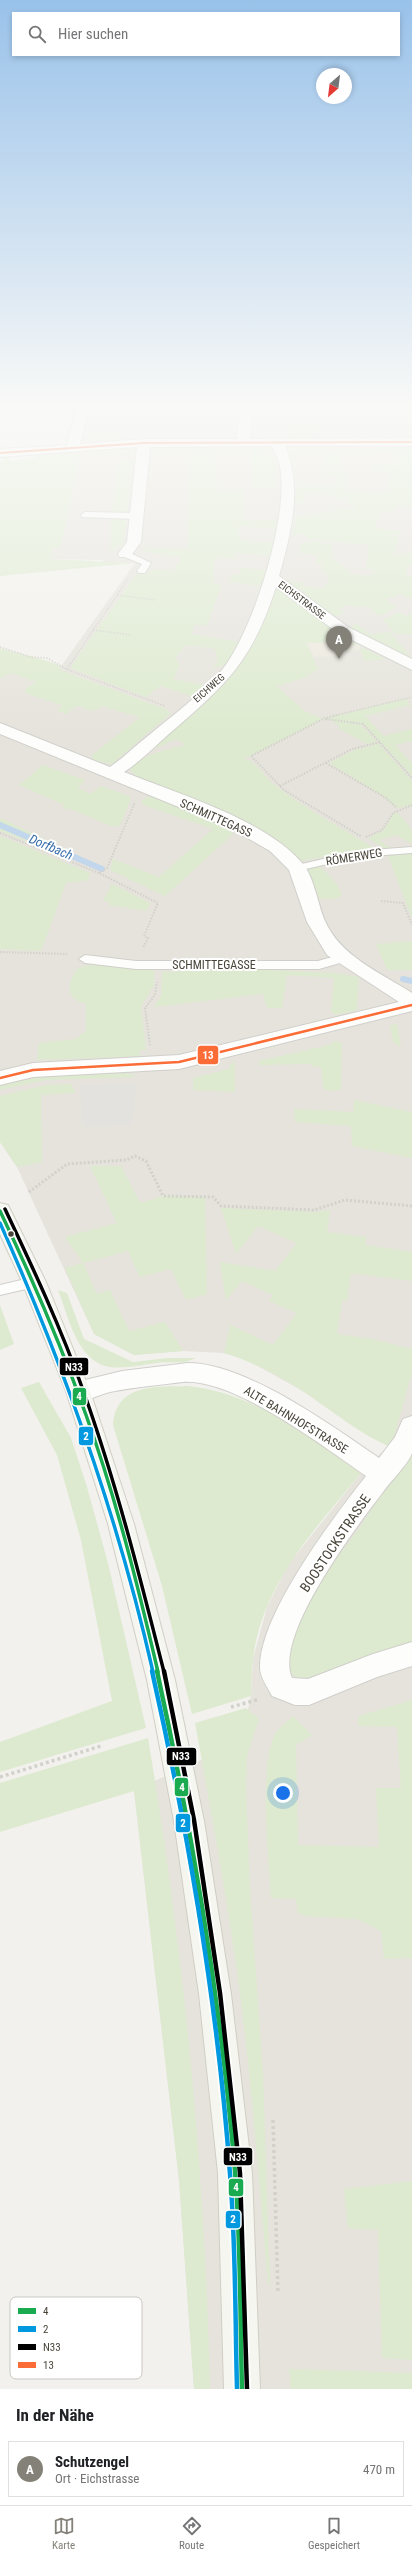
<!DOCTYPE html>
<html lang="de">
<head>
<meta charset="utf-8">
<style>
  body { margin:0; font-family:"Roboto Condensed",sans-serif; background:#f2f2f2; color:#202124 }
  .compass { position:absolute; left:316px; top:68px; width:36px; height:36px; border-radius:50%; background:#fff; box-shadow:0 2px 6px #0003; rotate:208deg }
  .you { position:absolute; left:283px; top:1793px; width:14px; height:14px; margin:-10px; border:3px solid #fff; border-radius:50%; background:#1a73e8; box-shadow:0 0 0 6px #1a73e833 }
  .badge { display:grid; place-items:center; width:26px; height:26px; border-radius:50%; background:#848178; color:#fff; font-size:13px; font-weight:700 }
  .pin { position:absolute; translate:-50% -33px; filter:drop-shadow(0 1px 2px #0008) }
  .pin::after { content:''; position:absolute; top:21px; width:14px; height:12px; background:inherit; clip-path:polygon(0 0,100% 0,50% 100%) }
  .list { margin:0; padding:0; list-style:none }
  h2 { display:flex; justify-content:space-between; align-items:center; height:52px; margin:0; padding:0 16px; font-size:17px }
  h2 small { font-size:13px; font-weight:400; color:#757577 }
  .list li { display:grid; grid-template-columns:26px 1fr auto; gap:12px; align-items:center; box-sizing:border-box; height:56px; margin:0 8px 8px; padding:0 8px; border:1px solid #e0e0e0; border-radius:0px }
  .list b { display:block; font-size:15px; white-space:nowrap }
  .list p { margin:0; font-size:13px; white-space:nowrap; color:#757577 }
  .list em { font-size:13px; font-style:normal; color:#757577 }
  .icon { flex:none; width:22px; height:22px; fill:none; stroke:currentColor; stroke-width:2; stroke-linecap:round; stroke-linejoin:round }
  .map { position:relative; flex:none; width:412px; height:2389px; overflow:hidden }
  .search { position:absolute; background:#fff; box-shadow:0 2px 6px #0003; left:12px; right:12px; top:12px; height:44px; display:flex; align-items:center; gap:10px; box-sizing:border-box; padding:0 14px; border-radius:0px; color:#757577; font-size:15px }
  .sheet { height:116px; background:#fff }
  nav { display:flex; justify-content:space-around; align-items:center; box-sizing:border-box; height:56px; border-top:1px solid #e0e0e0; background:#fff; font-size:11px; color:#757577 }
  nav a { display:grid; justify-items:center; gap:2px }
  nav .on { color:#848178 }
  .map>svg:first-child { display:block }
  .residential { fill:#e5e3db }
  .education { fill:#ece9dd }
  .green { fill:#ddeacf }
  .parking { fill:#e4e2de }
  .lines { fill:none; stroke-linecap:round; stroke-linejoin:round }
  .stream { stroke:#c2d6ec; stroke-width:6 }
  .lane-casing { stroke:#d0cfcb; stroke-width:2 }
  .street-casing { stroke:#d0cfcb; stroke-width:2 }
  .secondary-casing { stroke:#d0cec4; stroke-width:2 }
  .path-far3 { stroke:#d2d1cb; stroke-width:1.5; stroke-dasharray:1.5 1.5; stroke-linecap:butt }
  .path-far2 { stroke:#d2d1cb; stroke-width:2; stroke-dasharray:1.5 1.5; stroke-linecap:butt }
  .path-far1 { stroke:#d2d1cb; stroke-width:3; stroke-dasharray:2 2; stroke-linecap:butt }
  .path { stroke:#d2d1cb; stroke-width:3.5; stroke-dasharray:3 3; stroke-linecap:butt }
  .lane { fill:#fdfdfc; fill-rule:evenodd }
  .street { fill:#fdfdfc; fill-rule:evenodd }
  .secondary { fill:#f6f6f1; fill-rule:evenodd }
  .bus-1-far1-casing { stroke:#fff; stroke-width:6 }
  .bus-1-casing { stroke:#fff; stroke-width:8 }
  .bus-2-far1-casing { stroke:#fff; stroke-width:6 }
  .bus-2-casing { stroke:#fff; stroke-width:8 }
  .bus-3-far1-casing { stroke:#fff; stroke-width:6 }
  .bus-3-casing { stroke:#fff; stroke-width:8 }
  .bus-4-far1-casing { stroke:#fff; stroke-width:4 }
  .bus-4-casing { stroke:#fff; stroke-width:5 }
  .bus-1-far1 { stroke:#1aaa50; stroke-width:3.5 }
  .bus-1 { stroke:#1aaa50; stroke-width:4.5 }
  .bus-2-far1 { stroke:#0099df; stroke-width:3.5 }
  .bus-2 { stroke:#0099df; stroke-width:4.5 }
  .bus-3-far1 { stroke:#000; stroke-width:3.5 }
  .bus-3 { stroke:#000; stroke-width:4.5 }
  .bus-4-far1 { stroke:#fb6c36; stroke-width:2 }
  .bus-4 { stroke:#fb6c36; stroke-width:2.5 }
  .bus-dot { fill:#484439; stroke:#fff; stroke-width:1.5 }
  .labels { text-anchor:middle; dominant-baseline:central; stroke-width:4; stroke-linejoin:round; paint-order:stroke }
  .far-street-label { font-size:10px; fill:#484439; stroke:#fff }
  .street-label { font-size:12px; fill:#484439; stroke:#fff }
  .water-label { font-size:13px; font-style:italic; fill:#3a6fac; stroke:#fff }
  .near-street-label { font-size:14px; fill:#484439; stroke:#fff }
  .key { fill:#fff; stroke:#c8c7c4; stroke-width:1 }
  .key-label { font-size:11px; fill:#484439 }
  .line-badge { stroke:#fff; stroke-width:1.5 }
  .badge-label { font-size:11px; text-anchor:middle; font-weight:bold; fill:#fff }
</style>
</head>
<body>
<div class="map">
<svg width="412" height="2389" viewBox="0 0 412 2389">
  <rect width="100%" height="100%" fill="#f2f1ed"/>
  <path class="residential" d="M75,404H412V2389H194L179,2180L134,1790L240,1743L251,1696L253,1659L267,1607L288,1565L361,1473L388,1446L350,1424L301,1390L245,1359L224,1353L183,1351L134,1355L94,1334L17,1167L0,1142V649L59,669L135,563L103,562V560L50,559L53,550L61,546L81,451L65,439Z"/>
  <path class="education" d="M306,642L360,645V650L337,651L338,656L314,657Z"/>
  <g class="green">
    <path d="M293,404H318L316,438L292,439Z"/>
    <path d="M191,446H214L218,490H245L242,519L277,521L275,529L239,526V540L274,543L270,556L234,553L235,559L220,558L214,562L213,583L222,584L207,625H195L191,634L239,642L225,665L213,668L218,661L215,649L186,645L175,658L180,666L173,679L204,685L191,696L160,686L146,697L70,668L138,572L148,573L152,569L173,571L181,558L143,551L145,548L187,549Z"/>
    <path d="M376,446H412V507L395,506L393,512L381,511L375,528L400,531L394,555L412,552V566H408L406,576H412V599L401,594L385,600L397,607L379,616L368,606L354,607L351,604L339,608L345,613L331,617L285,583L288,581L304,583L303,586L323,589L330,578L321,570L323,563H315L317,555L299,553L302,541L333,543L331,557L349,570L348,574L372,576L373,570L365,569L369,555L366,553L369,545L307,539V535L292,534L297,516C310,516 320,511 333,512L334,508L354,510L356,506L347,505L348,499L334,497L333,495L305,493L302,503H295L296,487L336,486L334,476L324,475V469L346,472V491L389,493L390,472L371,469V464L398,465L399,453L375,451Z"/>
    <path d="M251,447L262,448L274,460L275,488H253Z"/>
    <path d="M81,450L61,546L53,550L50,559L135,563L0,576V462L4,461L3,457L9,456L10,461L37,458L35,454Z"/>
    <path d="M328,452L341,456L339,465H325Z"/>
    <path d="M119,460H132L127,513H112Z"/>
    <path d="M111,517L127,519L123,545L111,551Z"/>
    <path d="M240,568L265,570V577L260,586L229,582L233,574L241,575Z"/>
    <path d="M275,588H278L316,616L360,645L306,642L318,669L302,679L276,686L305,711L323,719L406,699L412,707L410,705L365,716L384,736L412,729V741L395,745L412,763V776L363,724L323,719L251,756L243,757C258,763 266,780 280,789C309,811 343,829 374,848L301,861L277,839L263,831L141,780L130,770C142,753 167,750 186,745L176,739L143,754L191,716L233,671Z"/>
    <path d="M399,612L406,616L412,613V634H396L383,620Z"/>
    <path d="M357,624L371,635L389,631L412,658V662L346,628Z"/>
    <path d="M0,648C21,655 42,657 62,667L60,670L168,710L171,713L112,764L94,760L91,756L140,717L102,706L94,711L77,706L66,714L57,711L62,705L27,694L25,689L37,682L11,673L0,679Z"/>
    <path d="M364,648L385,659L364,661L360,650Z"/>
    <path d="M336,721L361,725L377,742L367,744L338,728L340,726L333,722Z"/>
    <path d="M379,744L412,781V805L397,808L386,798L329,763L354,750Z"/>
    <path d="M43,765L85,780L78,788L91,794L101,786L131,797L120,826H111L71,809L69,810L62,807L64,805L19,785Z"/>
    <path d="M150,795L227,826L233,834L165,896L110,870L113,859L159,877L213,829L143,805L142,801Z"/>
    <path d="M394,813L399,814L412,830V844L396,835L379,840L391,848H384L368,838L383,831Z"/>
    <path d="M0,818L102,867L98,869L0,831Z"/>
    <path d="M0,836L90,873L88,880L66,883L41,951L0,949Z"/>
    <path d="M412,852V918L387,854Z"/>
    <path d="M320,866L336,883L342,894L337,899H319L308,869Z"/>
    <path d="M112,884L150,903L147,911L109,905L110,903L103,900Z"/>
    <path d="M412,941V970H387L376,944Z"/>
    <path d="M91,965L154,969V985L141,1007L146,1050H140V1056L37,1060L39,1043L75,1039L86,1031V1004C65,999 67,983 78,968Z"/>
    <path d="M247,969L334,973L359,977L357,1010L335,1015L331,1011L334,978L287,975L282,1008H267L263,994L154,1007L161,996L162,972Z"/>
    <path d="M397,1024L401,1047L393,1042L390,1026Z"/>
    <path d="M335,1041L342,1043L341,1090L328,1091L323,1088L321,1067H313L312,1064L259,1065V1061L329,1045Z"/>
    <path d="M235,1062V1092L193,1090V1078L229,1069L231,1064Z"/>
    <path d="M128,1073L136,1077L45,1080L0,1090V1085L44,1076Z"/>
    <path d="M71,1084L75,1093L41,1095L42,1162L17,1167L0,1142V1096L46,1085Z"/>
    <path d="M354,1100L412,1112V1158L352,1146L351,1126L295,1122L294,1109L353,1112Z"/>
    <path d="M90,1166H121L140,1203L163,1196L205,1197L207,1294L186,1300L171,1269L140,1277L128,1251L83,1263L97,1294L110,1290L129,1331L165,1322L183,1351L134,1355L94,1334L65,1268L83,1263L65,1237L117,1223Z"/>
    <path d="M221,1208L317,1212L330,1210L327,1232L366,1237L365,1245L412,1252V1281L351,1273L347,1301H342L337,1334L372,1339L412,1349V1372L393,1441L388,1446C356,1432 330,1408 301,1390C277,1375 251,1361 224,1353L230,1325L273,1345L297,1313L269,1301L273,1295L242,1281L226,1300L220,1262L275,1271L297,1243L258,1226L236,1254Z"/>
    <path d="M58,1290L67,1293L84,1339L133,1362L168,1358H195C186,1365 168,1361 157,1363C141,1365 121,1370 105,1366C76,1357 68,1315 58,1290Z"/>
    <path d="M0,1305L14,1344L0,1350Z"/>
    <path d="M39,1382L71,1438L87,1487L108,1563L146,1728L0,1772V1742L112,1701L81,1540L57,1455L21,1388Z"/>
    <path d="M188,1386C255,1393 308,1435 361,1473C316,1528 261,1585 253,1660C251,1672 252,1684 251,1696L192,1714L162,1586L113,1425C116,1383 156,1387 188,1386Z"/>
    <path d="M412,1446V1642L306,1678L294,1676L286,1669L292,1635L322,1578L361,1526Z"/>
    <path d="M412,1700V1958L384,1959L381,1931L357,1919L307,1916L298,1913L296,1899L271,1898C269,1858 259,1772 274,1736C277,1729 287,1722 293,1716L312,1735L296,1745L298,1845L379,1847L376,1788H401L397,1727L358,1726L359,1716Z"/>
    <path d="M246,1708L259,1719L247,1756L246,1788L250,1889L263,2074L270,2284L268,2285C259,2180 251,2074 237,1970C225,1887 210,1805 195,1723Z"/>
    <path d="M148,1738C184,1953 205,2170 210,2389H194L179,2180L134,1791L0,1832V1783Z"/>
    <path d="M412,2181V2360L382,2358L378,2230L348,2228L344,2189Z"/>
    <path d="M289,2369L412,2373V2389H291Z"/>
  </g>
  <path class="parking" d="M136,1084L132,1125L83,1126L80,1085Z"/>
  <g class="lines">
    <g class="stream">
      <path d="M0,825L102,869"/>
      <path d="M403,979L412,981"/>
    </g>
    <defs>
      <g id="lane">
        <path d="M85,512L137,513L141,516L137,519L82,517L81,515Z"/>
        <path d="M122,552H128L151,563L145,573H139L137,571L142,564L122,556Z"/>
        <path d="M412,847V853L358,857L297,871L291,868L293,866L358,851Z"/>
        <path d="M343,954L347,955L349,958L347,961L319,969H136L85,963L79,959L85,955L136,961H318Z"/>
        <path d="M34,1277L39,1278L41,1282L39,1286L0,1295V1285Z"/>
      </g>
      <g id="street">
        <path d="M78,404H90L80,444L144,439H237L241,404H253L250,439L412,438V446H285C303,487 291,534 279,576L348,627L412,659V670L338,633L276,587C252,661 228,683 170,733C155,746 141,761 124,772C178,794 265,819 303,864C314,877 318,905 325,921C340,956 381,973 412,993V1011L179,1069L33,1077L0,1085V1071L33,1063L179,1055L399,1002L327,955L307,922L289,870L270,851L230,828L0,734V723L110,767L122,758C154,729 193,703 222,670C253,632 290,514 280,466C279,459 275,453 272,446L150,447L141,542L130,557H120L118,554L127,542L137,447L0,457V449L67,445Z"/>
        <path d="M188,1363C246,1363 332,1426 379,1458L395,1437L403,1419L412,1416C412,1427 412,1442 412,1453C409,1463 390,1482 383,1492C357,1526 273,1636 292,1678L308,1679L373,1654L412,1642V1666L377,1677L309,1705H295L272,1696C268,1688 260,1677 260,1668C259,1615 333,1518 366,1476C324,1447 234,1378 183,1382C159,1385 134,1387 110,1392C101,1394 88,1401 78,1401C76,1401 72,1399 69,1398L66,1391L69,1384L122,1371Z"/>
      </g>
      <path id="secondary" d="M0,1203L8,1205L11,1211L46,1282L90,1391L134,1524L175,1680L204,1821L231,1994L252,2173L260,2389H224L218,2173L199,1994L174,1821L147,1680L108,1524L66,1391L22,1282L0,1234Z"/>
    </defs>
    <use href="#lane" class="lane-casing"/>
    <use href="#street" class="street-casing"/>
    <use href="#secondary" class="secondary-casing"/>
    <g class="path-far3">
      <path d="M101,416L227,419"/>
      <path d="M117,595L154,600"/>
      <path d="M93,630L131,635"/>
      <path d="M0,647L31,657L47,658L66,669L165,706"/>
      <path d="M67,669L128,579"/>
      <path d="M333,716L412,697"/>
    </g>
    <g class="path-far2">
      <path d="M337,715L323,719L251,756L284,790L362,837"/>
      <path d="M326,719L363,724L412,778"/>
      <path d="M326,763L386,798L397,808"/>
      <path d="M280,786L352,749L380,742"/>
      <path d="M0,833L99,873L158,903L144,936L148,938L143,948"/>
      <path d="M366,837L382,830L393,813L412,805"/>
      <path d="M99,873L107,868L135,802"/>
      <path d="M381,901L403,903L412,925"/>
      <path d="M0,952L67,954"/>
      <path d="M150,1045L145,1008L155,995L157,982"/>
    </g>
    <path class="path-far1" d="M29,1192L67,1164L126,1160L135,1156L146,1161L163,1196L213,1197L221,1206L314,1210L345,1200L412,1206"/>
    <g class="path">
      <path d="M231,1707L260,1699"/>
      <path d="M0,1777L101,1746"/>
      <path d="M273,2120L278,2294"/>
    </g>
    <use href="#lane" class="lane"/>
    <use href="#street" class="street"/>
    <use href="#secondary" class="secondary"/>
    <defs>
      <path id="bus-1-far1" d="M0,1211C32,1278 61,1345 86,1415C116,1498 138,1586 158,1672"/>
      <path id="bus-1" d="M157,1671C193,1836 221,2003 235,2171C241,2243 240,2316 242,2389"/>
      <path id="bus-2-far1" d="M0,1223C65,1368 118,1517 153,1672"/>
      <path id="bus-2" d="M152,1671C189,1836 218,2006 230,2174C236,2246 235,2317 237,2389"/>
      <path id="bus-3-far1" d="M5,1209C33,1268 61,1328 83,1390C116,1482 140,1577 164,1672"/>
      <path id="bus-3" d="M164,1671L194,1820L220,1993L240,2173L247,2389"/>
      <path id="bus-4-far1" d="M0,453L144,443L412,442"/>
      <path id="bus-4" d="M0,1078L33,1070L179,1062L412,1005"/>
    </defs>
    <use href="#bus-1-far1" class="bus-1-far1-casing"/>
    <use href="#bus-1" class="bus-1-casing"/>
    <use href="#bus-2-far1" class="bus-2-far1-casing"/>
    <use href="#bus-2" class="bus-2-casing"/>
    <use href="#bus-3-far1" class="bus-3-far1-casing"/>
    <use href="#bus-3" class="bus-3-casing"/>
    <use href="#bus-4-far1" class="bus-4-far1-casing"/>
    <use href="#bus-4" class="bus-4-casing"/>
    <use href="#bus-1-far1" class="bus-1-far1"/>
    <use href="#bus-1" class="bus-1"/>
    <use href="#bus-2-far1" class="bus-2-far1"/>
    <use href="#bus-2" class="bus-2"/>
    <use href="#bus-3-far1" class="bus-3-far1"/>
    <use href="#bus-3" class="bus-3"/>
    <use href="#bus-4-far1" class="bus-4-far1"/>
    <use href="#bus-4" class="bus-4"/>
  </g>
  <linearGradient id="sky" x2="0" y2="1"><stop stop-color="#99c2ea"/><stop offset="0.55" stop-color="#f9f9f7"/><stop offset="1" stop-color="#f9f9f7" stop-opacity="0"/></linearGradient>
  <rect width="412" height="738" fill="url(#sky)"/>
  <circle class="bus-dot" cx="11" cy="1234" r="3.5"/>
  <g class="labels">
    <g class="far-street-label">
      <text transform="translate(302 600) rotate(37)">EICHSTRASSE</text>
      <text transform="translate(209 688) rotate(-41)">EICHWEG</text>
    </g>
    <g class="street-label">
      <text transform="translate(216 818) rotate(24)">SCHMITTEGASS</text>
      <text transform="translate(354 857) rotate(-9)">RÖMERWEG</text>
      <text x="214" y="965">SCHMITTEGASSE</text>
      <text transform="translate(296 1420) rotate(31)">ALTE BAHNHOFSTRASSE</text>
    </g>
    <g class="water-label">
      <text transform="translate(51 847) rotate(23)">Dorfbach</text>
    </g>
    <g class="near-street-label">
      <text transform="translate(335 1543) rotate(-56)">BOOSTOCKSTRASSE</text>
    </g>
  </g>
  <rect x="10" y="2297" width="132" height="82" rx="6" class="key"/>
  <rect x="18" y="2308" width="18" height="6" fill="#1aaa50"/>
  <rect x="18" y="2326" width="18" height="6" fill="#0099df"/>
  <rect x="18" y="2344" width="18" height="6" fill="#000"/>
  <rect x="18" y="2362" width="18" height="6" fill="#fb6c36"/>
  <g class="key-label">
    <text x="43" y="2315">4</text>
    <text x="43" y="2333">2</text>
    <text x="43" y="2351">N33</text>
    <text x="43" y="2369">13</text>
  </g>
  <g class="line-badge">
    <rect x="197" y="1045" width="22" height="20" rx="4" fill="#fb6c36"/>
    <rect x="59" y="1357" width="30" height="19" rx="4" fill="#000"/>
    <rect x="72" y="1387" width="15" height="19" rx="4" fill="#1aaa50"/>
    <rect x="78" y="1426" width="16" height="20" rx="4" fill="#0099df"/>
    <rect x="166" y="1747" width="31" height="19" rx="4" fill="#000"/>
    <rect x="174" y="1777" width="15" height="20" rx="4" fill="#1aaa50"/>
    <rect x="175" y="1813" width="16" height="20" rx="4" fill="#0099df"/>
    <rect x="223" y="2147" width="30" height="19" rx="4" fill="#000"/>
    <rect x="228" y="2178" width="16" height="19" rx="4" fill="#1aaa50"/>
    <rect x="225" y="2210" width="16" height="19" rx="4" fill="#0099df"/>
  </g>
  <g class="badge-label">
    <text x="208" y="1059">13</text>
    <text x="74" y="1371">N33</text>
    <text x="79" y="1400">4</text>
    <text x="86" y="1440">2</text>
    <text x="181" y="1760">N33</text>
    <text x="182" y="1791">4</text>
    <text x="183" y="1827">2</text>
    <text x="238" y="2161">N33</text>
    <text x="236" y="2191">4</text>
    <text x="233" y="2223">2</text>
  </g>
</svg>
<svg class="compass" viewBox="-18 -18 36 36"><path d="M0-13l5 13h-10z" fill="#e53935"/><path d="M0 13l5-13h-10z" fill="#757577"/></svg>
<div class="you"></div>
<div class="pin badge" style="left:339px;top:659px">A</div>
<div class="search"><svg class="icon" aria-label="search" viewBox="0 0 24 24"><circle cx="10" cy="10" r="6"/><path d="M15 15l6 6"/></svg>Hier suchen</div>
</div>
<section class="sheet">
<h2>In der Nähe<small></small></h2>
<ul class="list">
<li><span class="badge">A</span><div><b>Schutzengel</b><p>Ort · Eichstrasse</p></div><em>470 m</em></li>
</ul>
</section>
<nav>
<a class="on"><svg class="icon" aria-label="map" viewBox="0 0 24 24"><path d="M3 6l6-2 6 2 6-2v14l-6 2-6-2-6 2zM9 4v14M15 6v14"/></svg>Karte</a>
<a><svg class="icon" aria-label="directions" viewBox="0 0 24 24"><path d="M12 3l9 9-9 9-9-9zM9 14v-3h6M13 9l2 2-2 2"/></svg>Route</a>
<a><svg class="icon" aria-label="saved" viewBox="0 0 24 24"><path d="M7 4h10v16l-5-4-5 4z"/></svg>Gespeichert</a>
</nav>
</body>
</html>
